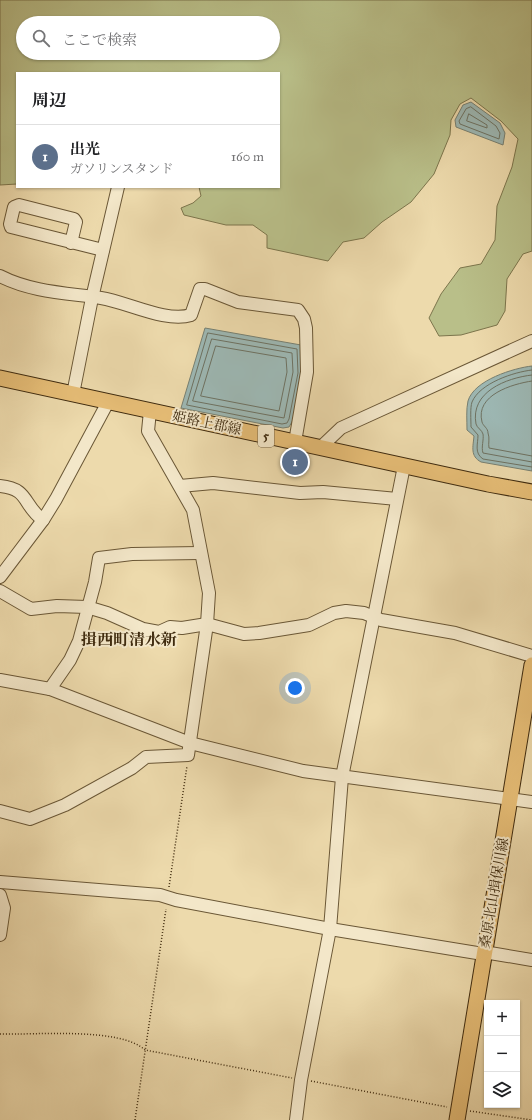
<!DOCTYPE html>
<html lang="ja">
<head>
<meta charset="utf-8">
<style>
  body { margin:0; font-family:"IM FELL Great Primer","Noto Serif JP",serif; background:#f2f2f2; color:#202124 }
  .controls { position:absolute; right:12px; bottom:12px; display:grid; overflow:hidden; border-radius:0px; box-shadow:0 1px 3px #0004 }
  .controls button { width:36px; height:36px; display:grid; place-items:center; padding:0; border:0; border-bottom:1px solid #e0e0e0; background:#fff; color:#202124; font:20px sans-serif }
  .you { position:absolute; left:295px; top:688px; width:14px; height:14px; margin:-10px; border:3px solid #fff; border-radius:50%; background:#1a73e8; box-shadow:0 0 0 6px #1a73e833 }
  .badge { display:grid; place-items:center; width:26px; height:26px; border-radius:50%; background:#ea580c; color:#fff; font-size:13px; font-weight:700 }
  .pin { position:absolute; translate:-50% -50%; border:2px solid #fff; box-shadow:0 1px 4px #0006 }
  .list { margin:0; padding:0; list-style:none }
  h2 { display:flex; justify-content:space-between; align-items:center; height:52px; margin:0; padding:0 16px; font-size:17px }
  h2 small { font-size:13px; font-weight:400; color:#757577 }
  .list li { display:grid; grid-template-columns:26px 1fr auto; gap:12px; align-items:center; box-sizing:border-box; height:64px; padding:0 16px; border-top:1px solid #e0e0e0 }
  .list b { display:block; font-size:15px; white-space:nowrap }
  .list p { margin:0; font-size:13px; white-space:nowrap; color:#757577 }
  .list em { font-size:13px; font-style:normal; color:#757577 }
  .icon { flex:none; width:22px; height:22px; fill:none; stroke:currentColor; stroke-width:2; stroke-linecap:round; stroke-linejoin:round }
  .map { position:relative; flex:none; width:532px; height:1120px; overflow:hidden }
  .search { position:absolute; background:#fff; box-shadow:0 1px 3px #0004; left:16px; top:16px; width:264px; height:44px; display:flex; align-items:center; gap:10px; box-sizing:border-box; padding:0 14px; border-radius:22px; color:#757577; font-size:15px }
  .panel { position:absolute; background:#fff; box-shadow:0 1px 3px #0004; left:16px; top:72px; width:264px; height:116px; border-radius:0px }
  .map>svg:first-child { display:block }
  .green { fill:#b9bf89; stroke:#7c754c; fill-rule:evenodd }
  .water { fill:#9db8b4; stroke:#778072 }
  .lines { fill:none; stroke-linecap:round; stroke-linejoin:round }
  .shore { stroke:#6e7262; stroke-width:1 }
  .minor-casing { stroke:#6a5736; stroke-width:14 }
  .major-casing { stroke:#3f2b0f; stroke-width:17 }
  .path { stroke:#3f2b0f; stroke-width:1.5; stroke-dasharray:1 2; stroke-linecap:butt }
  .minor { stroke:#f3e7c9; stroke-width:12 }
  .major { stroke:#e6bd76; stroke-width:15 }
  .labels { text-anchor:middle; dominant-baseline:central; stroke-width:4; stroke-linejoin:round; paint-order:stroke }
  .shield { fill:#f3e7c9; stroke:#756347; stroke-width:1 }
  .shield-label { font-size:13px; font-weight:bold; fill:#3f2b0f }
  .street-label { font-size:14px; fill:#3f2b0f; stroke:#f3e7c9 }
  .quarter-label { font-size:16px; font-weight:bold; fill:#3f2b0f; stroke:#f3e7c9 }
</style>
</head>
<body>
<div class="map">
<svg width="532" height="1120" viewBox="0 0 532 1120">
  <rect width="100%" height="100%" fill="#eddaac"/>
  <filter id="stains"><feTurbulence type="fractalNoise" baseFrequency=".005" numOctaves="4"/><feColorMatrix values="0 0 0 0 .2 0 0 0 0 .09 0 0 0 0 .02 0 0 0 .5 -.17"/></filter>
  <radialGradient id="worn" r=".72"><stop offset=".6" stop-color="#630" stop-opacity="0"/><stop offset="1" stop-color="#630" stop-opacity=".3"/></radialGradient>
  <path class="green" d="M0,0H532V251L523,254L507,279L505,311L497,325L461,335L439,336L429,318L441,294L460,268L481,264L495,240L497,206L512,167L518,139L501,121L471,98L460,104L451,120L450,135L434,174L411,202L382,222L364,238L343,242L328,261L267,248V235L253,225H226L184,215L181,208L193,203L201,196L199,187H279V73H17V184L0,185ZM23,23H273V53H23Z"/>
  <g class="water">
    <path d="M471,102L500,123L505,133L503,145L456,127L455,120L463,105Z"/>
    <path d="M205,328L301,345L302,373L293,420L289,427L283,428L181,408Z"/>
    <path d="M532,366V471L481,462C470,456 473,447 474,436L467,430C467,421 466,409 468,401C474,380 514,368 532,366Z"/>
  </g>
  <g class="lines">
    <g class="shore">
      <path d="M471,107L496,126L500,133L499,139L460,124L459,121L466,109Z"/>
      <path d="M469,114L487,125V128L467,121Z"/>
      <path d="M208,333L297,349L298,373L289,419L287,423L282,424L187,405Z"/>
      <path d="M212,339L292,353L293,372L284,418L193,401Z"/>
      <path d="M216,346L286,358L287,372L279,411L201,396Z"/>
      <path d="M532,370C514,372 480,383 472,402C470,408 471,420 471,427L478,435C478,444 474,453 483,459L532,467"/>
      <path d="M532,375C506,378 470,392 476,424C477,428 482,430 483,434C484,440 481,447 483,453L532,462"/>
      <path d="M532,381C512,384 475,395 482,422C483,426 488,428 488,433C490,438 488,444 489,448L532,456"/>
    </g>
    <defs>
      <g id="minor">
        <path d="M71,243L76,222L74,219L19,205L14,207L10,224L11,227L103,250"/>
        <path d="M0,276C31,292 67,293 101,298C127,302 166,323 191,315L200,289H205L238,302L298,310L304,319L306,328L307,372L295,442"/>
        <path d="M73,394L92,298L118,187"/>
        <path d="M321,447L341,428L532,341"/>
        <path d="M0,486C30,489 22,505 43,520"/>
        <path d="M180,486L213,483L300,493L323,492L397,499"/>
        <path d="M0,577L43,520L56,499L108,402"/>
        <path d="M0,591L31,609L57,606L87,607L107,613L143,629L159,632L170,627L182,628L207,624L244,634L259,633L309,625L334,613L346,611L364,613L381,620L455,633L532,656"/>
        <path d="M0,680L50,689L190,743L303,771L532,802"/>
        <path d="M50,689L70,660L79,641L95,582L99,558L132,554L200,553"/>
        <path d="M0,811L30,819L65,805L132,768L146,757L188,755L207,624L209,593L193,510L148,431L150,411"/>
        <path d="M0,882L160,895L176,900L330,929L477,953L484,952L532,960"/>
        <path d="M0,895L4,908L0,935"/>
        <path d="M296,1120L301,1080L330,929L342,777L404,466"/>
      </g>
      <g id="major">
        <path d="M0,378L488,484L532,492"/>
        <path d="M457,1120L532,665"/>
      </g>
    </defs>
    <use href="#minor" class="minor-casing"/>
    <use href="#major" class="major-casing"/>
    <g class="path">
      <path d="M169,887L187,766"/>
      <path d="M0,1034C36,1035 120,1027 145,1050L292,1078"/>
      <path d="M311,1081L447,1107"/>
      <path d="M470,1111L532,1120"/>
      <path d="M135,1120L166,909"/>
    </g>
    <use href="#minor" class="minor"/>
    <use href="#major" class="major"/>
  </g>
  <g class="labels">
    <rect class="shield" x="258" y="425" width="16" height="22" rx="3"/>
    <g class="shield-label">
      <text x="266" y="436">5</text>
    </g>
    <g class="street-label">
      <text transform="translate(207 423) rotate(12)">姫路上郡線</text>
      <text transform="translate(494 893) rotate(-80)">桑原北山揖保川線</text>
    </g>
    <g class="quarter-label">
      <text x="129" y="639">揖西町清水新</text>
    </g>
  </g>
  <rect width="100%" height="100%" filter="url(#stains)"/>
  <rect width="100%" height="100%" fill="url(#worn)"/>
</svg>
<div class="controls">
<button>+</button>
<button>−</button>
<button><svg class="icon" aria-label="layers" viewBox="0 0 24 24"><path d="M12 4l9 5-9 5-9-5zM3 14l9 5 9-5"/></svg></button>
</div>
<div class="you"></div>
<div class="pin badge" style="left:295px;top:462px;background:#5c6f8a">1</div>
<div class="search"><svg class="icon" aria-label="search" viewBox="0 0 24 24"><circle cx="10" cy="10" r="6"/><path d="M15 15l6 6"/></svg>ここで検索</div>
<section class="panel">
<h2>周辺<small></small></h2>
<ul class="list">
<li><span class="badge" style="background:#5c6f8a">1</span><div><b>出光</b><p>ガソリンスタンド</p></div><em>160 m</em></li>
</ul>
</section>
</div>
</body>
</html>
